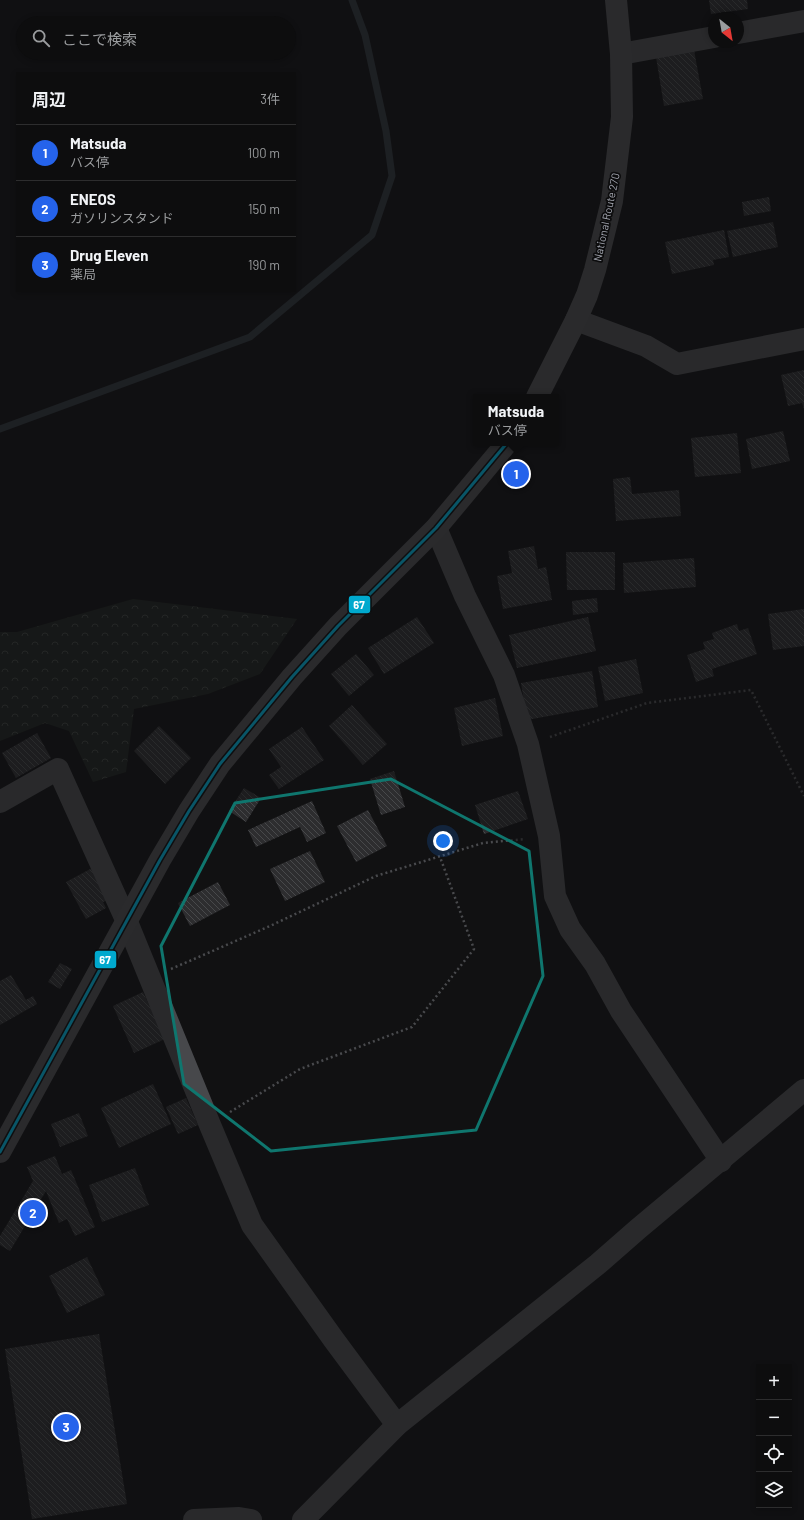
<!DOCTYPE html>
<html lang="ja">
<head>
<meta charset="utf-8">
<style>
  body { margin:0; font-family:Barlow,"Noto Sans JP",sans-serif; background:#1b1b1c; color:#f1f3f6 }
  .controls { position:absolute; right:12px; bottom:12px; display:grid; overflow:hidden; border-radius:0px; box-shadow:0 2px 6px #0003 }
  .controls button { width:36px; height:36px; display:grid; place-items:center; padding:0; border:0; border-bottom:1px solid #2d2d2e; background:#0d0d0e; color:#f1f3f6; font:20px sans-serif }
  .compass { position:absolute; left:708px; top:12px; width:36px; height:36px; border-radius:50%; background:#0d0d0e; box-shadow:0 2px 6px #0003; rotate:149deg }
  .you { position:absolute; left:443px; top:841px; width:14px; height:14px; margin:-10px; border:3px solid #fff; border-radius:50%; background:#1a73e8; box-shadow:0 0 0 6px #1a73e833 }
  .badge { display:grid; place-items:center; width:26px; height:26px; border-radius:50%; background:#2563eb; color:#fff; font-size:13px; font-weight:700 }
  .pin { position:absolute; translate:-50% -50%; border:2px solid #fff; box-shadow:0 1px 4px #0006 }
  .popup { position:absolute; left:473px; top:394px; width:86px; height:52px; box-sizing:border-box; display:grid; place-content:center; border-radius:0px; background:#0d0d0e; filter:drop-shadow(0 1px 3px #0005); font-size:13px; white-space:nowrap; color:#9a9c9e }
  .popup b { font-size:15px; color:#f1f3f6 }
  .popup::after { content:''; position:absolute; left:50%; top:100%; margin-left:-8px; border:8px solid transparent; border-top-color:#0d0d0e }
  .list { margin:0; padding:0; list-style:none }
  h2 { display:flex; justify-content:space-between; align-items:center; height:52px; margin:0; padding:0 16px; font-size:17px }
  h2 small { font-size:13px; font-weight:400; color:#9a9c9e }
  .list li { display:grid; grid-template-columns:26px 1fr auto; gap:12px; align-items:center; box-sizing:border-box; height:56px; padding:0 16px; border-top:1px solid #2d2d2e }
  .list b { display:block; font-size:15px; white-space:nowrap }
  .list p { margin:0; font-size:13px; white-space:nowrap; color:#9a9c9e }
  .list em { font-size:13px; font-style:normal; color:#9a9c9e }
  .icon { flex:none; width:22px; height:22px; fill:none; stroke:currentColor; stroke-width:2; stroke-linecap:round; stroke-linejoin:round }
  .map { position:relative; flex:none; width:804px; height:1520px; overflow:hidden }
  .search { position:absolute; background:#0d0d0e; box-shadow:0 2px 6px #0003; left:16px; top:16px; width:280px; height:44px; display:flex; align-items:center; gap:10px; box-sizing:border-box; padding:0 14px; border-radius:22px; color:#9a9c9e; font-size:15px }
  .panel { position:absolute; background:#0d0d0e; box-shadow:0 2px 6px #0003; left:16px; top:72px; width:280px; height:220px; border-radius:0px }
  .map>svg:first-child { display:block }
  .forest { fill:url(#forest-crowns) }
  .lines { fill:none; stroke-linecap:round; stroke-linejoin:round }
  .stream { stroke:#2d3339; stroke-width:7 }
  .building { fill:url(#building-back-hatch) }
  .path { stroke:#494a4d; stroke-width:2.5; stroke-dasharray:2 3; stroke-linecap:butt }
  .minor { stroke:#47484b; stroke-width:22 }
  .highway { stroke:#49494c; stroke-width:22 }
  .bus-1-casing { stroke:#0c0c0d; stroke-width:6 }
  .bus-1 { stroke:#00a9ce; stroke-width:3 }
  .marked { fill:none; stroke:#0f766e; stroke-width:3; stroke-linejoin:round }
  .labels { text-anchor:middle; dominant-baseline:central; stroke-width:3.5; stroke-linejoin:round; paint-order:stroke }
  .street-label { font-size:11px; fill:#a4a7b1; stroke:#0c0c0d }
  .line-badge { stroke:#0c0c0d; stroke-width:1.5 }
  .badge-label { font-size:11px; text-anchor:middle; font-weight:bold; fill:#fff }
</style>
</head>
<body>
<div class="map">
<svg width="804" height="1520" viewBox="0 0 804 1520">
  <defs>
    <pattern id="forest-crowns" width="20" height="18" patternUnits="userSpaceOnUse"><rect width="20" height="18" fill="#1e231f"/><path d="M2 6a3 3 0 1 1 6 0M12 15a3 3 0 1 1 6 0" fill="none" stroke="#3c403d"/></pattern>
    <pattern id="building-back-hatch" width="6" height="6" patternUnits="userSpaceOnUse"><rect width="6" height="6" fill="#2d2d2f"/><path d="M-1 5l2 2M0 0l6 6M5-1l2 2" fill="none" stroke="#48494b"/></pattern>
  </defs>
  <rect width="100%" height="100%" fill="#111112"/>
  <path class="forest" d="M133,599L297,619L260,674L208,694L134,709L126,772L93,782L69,731L45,723L0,741V632H17Z"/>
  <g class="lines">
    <path class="stream" d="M0,429L250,337L372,235L392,176L386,131L365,35L352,0"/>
  </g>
  <g class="building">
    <path d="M709,0H747L748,9L711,14Z"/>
    <path d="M694,50L703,99L664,106L656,57Z"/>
    <path d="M769,197L771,211L744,216L742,202Z"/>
    <path d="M773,222L778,247L733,257L727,231Z"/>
    <path d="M724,230L729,257L713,260L714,265L672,274L665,242Z"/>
    <path d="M804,370V409L802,403L788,406L781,375Z"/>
    <path d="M783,431L790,461L752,469L746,439Z"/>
    <path d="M737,433L741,473L695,477L691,438Z"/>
    <path d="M630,477L632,494L679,490L681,516L616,521L613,479Z"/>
    <path d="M534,546L538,569L546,567L552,600L503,609L497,576L512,573L508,551Z"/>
    <path d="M566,552H615V590H567Z"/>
    <path d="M694,558L696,587L624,593L623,563Z"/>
    <path d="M597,598L598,612L573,615L572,601Z"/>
    <path d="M804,609V646L773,650L768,614Z"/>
    <path d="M417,617L434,643L384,674L368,648Z"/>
    <path d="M588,617L596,651L517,668L509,635Z"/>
    <path d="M737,624L739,631L748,628L757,654L712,669L714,676L696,682L687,655L705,649L703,642L714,639L712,633Z"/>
    <path d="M356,654L374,675L349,696L331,674Z"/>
    <path d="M636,659L643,693L605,701L598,667Z"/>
    <path d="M592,671L598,707L527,720L521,683Z"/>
    <path d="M495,698L503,736L462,746L454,708Z"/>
    <path d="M352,705L387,744L363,765L329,726Z"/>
    <path d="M159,726L191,758L165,784L134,751Z"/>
    <path d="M302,727L324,760L279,789L269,775L281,767L269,749Z"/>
    <path d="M37,733L51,758L16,778L2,753Z"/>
    <path d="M394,771L405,807L381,815L370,779Z"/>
    <path d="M244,788L261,798L246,822L229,811Z"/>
    <path d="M518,791L528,819L484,834L475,805Z"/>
    <path d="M312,801L326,833L307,842L300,827L256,847L248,830Z"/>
    <path d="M368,810L387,846L356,862L337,826Z"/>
    <path d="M310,851L325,882L285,901L270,869Z"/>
    <path d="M94,867L110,899L103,902L106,908L86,919L66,882Z"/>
    <path d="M218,882L230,905L190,926L178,903Z"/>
    <path d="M60,963L72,969L60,989L48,982Z"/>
    <path d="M11,975L26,1000L33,996L37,1004L0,1025V981Z"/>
    <path d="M143,992L165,1039L134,1053L113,1006Z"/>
    <path d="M153,1084L171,1124L119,1148L101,1108Z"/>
    <path d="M186,1098L198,1125L178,1134L166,1107Z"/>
    <path d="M79,1113L88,1136L60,1147L51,1124Z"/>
    <path d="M55,1156L62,1174L71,1170L95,1227L75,1236L67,1219L59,1223L46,1191L10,1251L0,1245V1236L33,1181L27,1167Z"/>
    <path d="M135,1168L149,1205L102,1222L89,1185Z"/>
    <path d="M87,1257L105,1295L67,1313L49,1276Z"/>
    <path d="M99,1334L127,1504L32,1519L5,1349Z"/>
  </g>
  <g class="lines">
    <g class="path">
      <path d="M550,737L647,703L751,690L804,796"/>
      <path d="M171,969L270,926L376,876L483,843L525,839"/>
      <path d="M230,1112L300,1069L412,1027L474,949L440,857"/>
    </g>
    <g class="minor">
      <path d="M738,33L804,21"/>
      <path d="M621,54L714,37"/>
      <path d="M576,320L646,346L677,364L804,339"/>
      <path d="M436,528L465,596L504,675L528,744L549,836L555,896L570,929L595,964L621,1011L721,1161"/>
      <path d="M0,802L58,769L127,922L210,1125L252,1225L334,1340L397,1425"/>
      <path d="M194,1520L239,1518L251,1520"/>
      <path d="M303,1520L397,1425L598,1264L638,1229L804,1090"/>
    </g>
    <g class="highway">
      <path d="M537,397L576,320L587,295L595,270L612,201L622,117L621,54L616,0"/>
      <path d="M0,1152L160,860L189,811L220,764L292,677L338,626L436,528L507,443"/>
    </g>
    <defs>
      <path id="bus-1" d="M0,1152L160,860L189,811L220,764L292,677L338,626L436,528L507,443"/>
    </defs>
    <use href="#bus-1" class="bus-1-casing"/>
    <use href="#bus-1" class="bus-1"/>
  </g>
  <path d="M0 0H804V1520H0ZM391,779L529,851L543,976L476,1130L271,1151L184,1084L161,946L235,803Z" fill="#111112" fill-opacity=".55" fill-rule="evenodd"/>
  <path class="marked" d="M391,779L529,851L543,976L476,1130L271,1151L184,1084L161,946L235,803Z"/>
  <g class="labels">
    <g class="street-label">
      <text transform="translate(606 217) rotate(-78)">National Route 270</text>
    </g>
  </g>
  <g class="line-badge">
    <rect x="348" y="595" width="23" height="19" rx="4" fill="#00a9ce"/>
    <rect x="94" y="950" width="23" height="19" rx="4" fill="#00a9ce"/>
  </g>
  <g class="badge-label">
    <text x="359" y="609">67</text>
    <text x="105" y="964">67</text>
  </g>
</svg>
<div class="controls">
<button>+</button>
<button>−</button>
<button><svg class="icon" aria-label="locate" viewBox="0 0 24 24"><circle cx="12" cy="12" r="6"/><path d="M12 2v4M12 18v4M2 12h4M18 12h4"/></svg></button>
<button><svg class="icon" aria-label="layers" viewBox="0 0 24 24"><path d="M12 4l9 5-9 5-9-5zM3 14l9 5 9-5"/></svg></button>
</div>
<svg class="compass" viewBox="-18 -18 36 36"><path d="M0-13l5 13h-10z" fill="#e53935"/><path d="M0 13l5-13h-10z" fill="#9a9c9e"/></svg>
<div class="you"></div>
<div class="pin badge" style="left:516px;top:474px">1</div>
<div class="popup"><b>Matsuda</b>バス停</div>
<div class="pin badge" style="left:33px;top:1213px">2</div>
<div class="pin badge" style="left:66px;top:1427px">3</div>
<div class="search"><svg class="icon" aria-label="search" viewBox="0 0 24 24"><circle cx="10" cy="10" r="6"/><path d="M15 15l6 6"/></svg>ここで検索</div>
<section class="panel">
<h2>周辺<small>3件</small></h2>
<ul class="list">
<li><span class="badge">1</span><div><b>Matsuda</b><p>バス停</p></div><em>100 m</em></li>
<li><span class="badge">2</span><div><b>ENEOS</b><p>ガソリンスタンド</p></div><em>150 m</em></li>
<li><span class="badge">3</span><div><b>Drug Eleven</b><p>薬局</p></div><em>190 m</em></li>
</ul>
</section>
</div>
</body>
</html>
